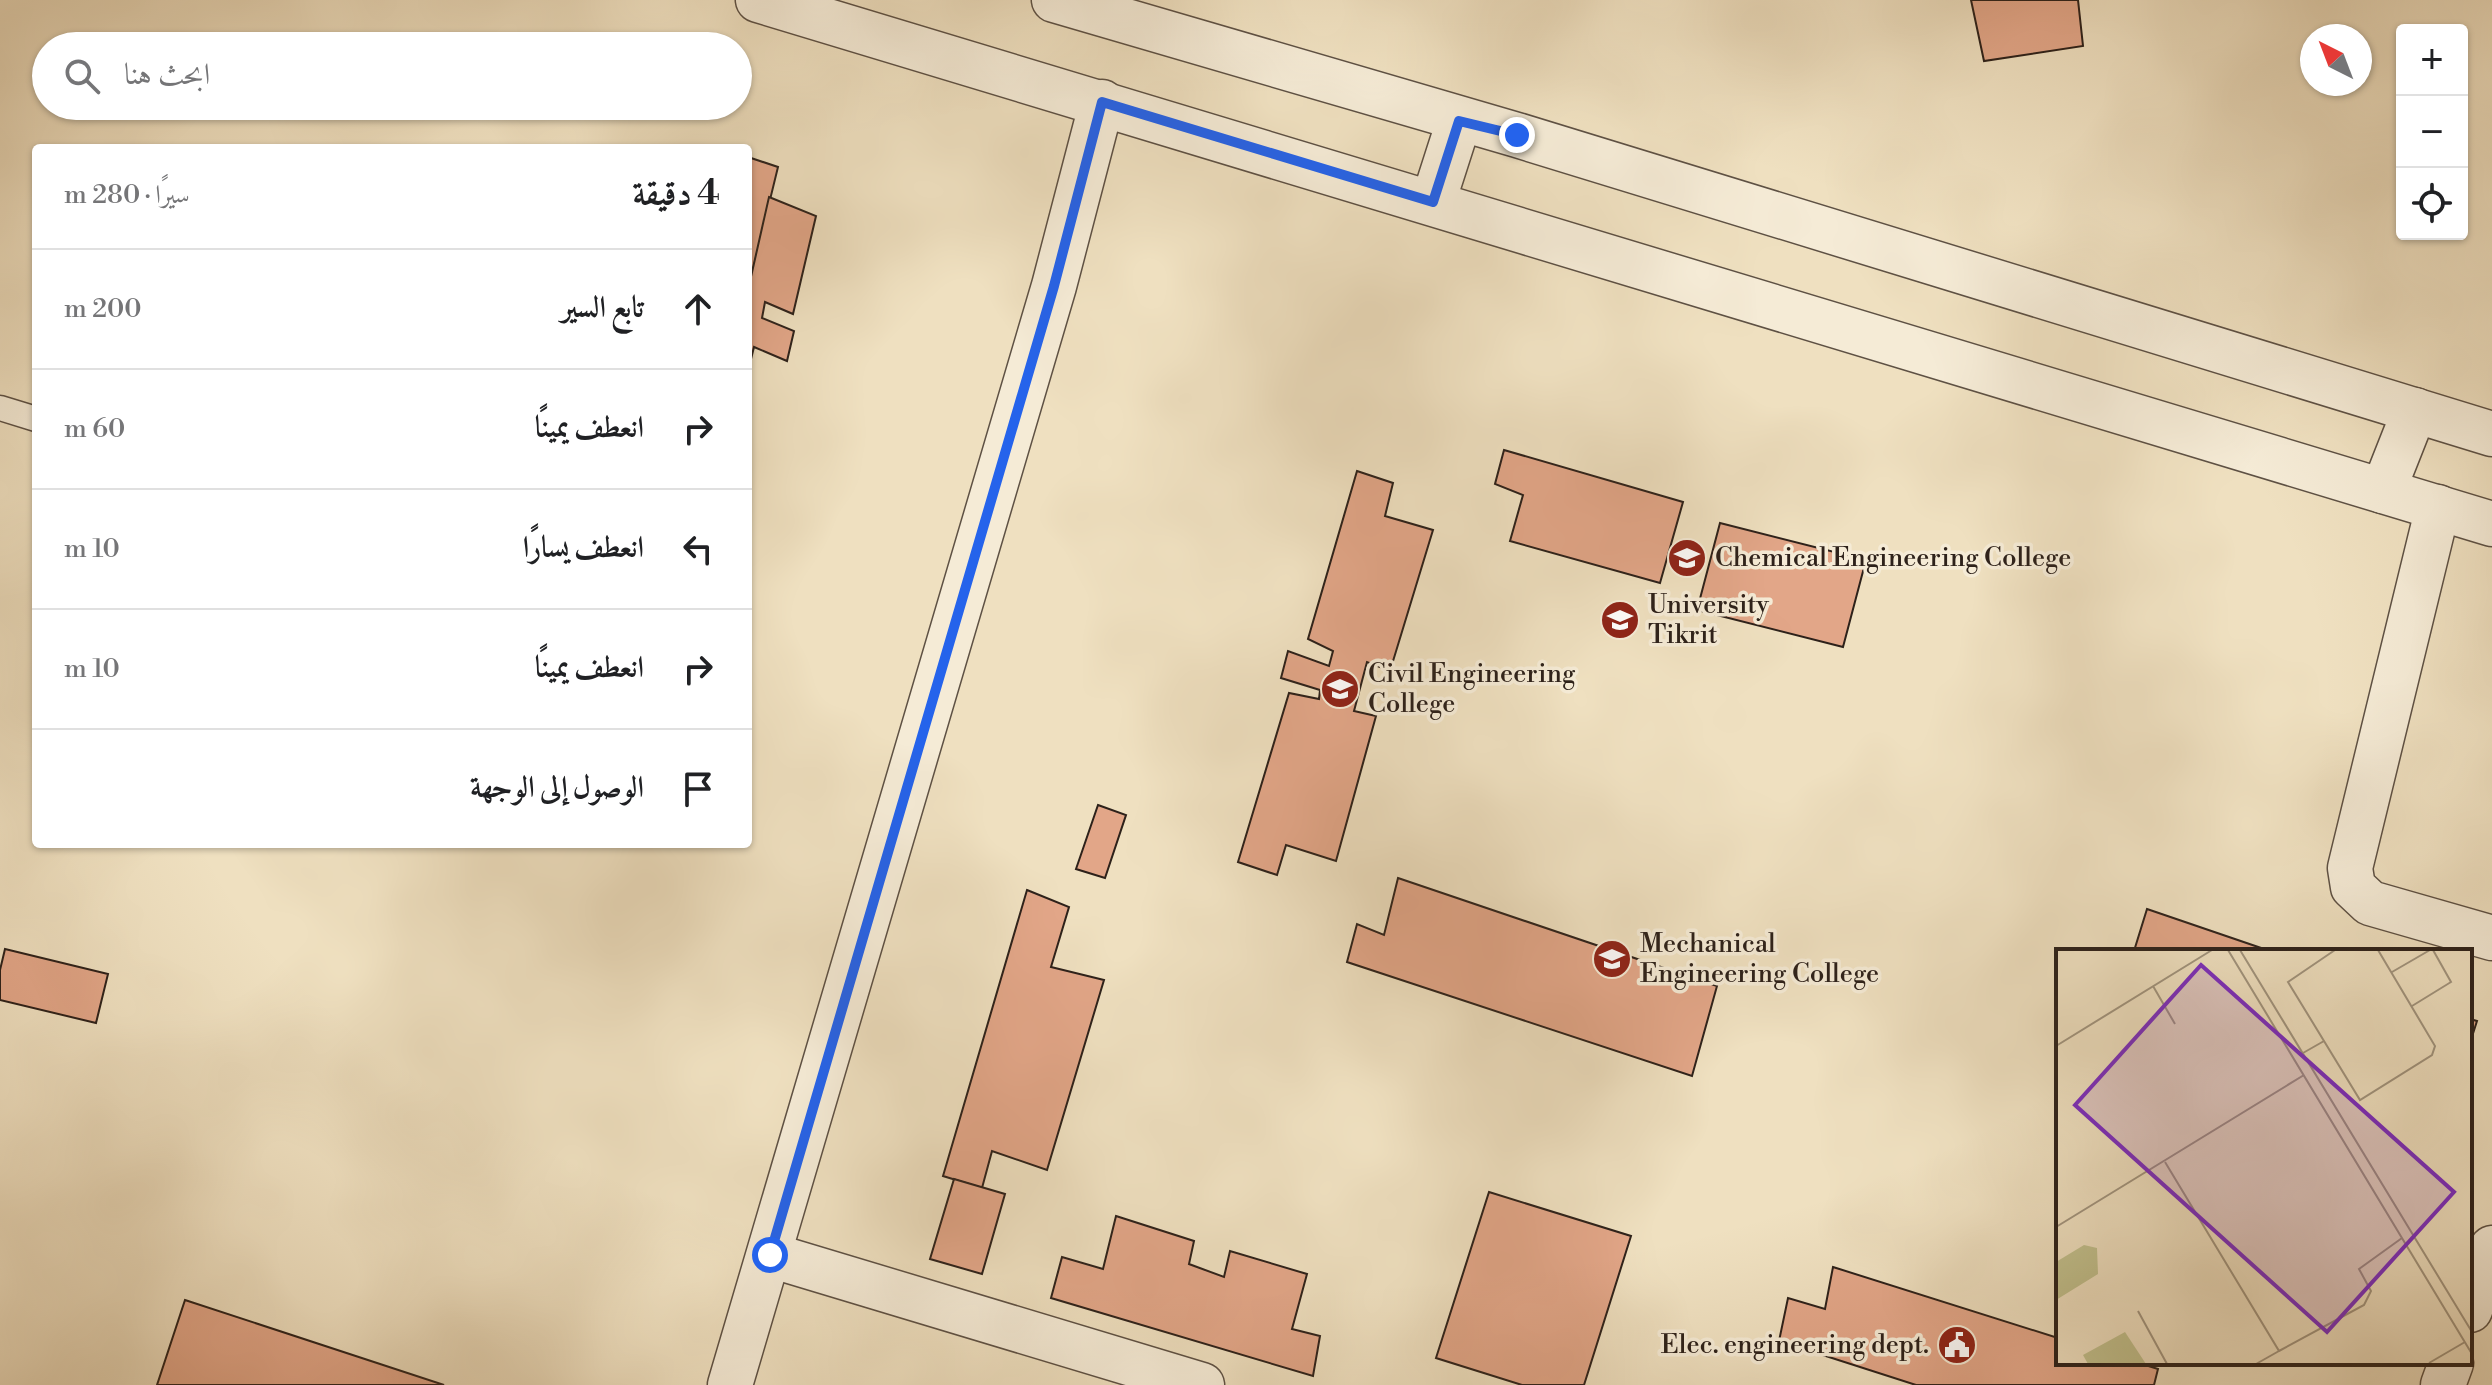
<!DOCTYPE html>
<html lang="ar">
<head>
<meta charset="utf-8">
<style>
  body { margin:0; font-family:"Libre Bodoni",Amiri,serif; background:#f6f6f6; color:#202124; direction:rtl }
  .controls { position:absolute; right:24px; top:24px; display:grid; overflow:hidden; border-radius:8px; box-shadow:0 2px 6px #0004 }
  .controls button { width:72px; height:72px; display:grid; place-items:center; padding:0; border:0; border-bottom:2px solid #e0e0e0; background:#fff; color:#202124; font:40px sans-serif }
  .compass { position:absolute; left:2300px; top:24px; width:72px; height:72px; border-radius:50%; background:#fff; box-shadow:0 2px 6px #0004; rotate:318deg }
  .stop { position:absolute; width:24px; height:24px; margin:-18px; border:6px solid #2563eb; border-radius:50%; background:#fff }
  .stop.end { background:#2563eb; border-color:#fff; box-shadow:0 2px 8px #0008 }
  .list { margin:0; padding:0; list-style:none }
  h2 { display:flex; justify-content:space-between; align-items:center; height:104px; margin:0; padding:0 32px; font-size:34px }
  h2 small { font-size:26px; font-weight:400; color:#757577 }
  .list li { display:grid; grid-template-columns:52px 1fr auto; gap:24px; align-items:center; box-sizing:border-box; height:120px; padding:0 32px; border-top:2px solid #e0e0e0 }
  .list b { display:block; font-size:30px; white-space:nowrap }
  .list em { font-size:26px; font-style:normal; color:#757577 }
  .icon { flex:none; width:44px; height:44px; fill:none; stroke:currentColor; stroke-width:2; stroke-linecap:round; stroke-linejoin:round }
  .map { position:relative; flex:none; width:2492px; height:1385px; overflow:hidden; direction:ltr }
  .search { position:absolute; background:#fff; box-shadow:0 2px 6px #0004; left:32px; top:32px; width:720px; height:88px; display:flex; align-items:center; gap:20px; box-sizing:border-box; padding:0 28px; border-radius:44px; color:#757577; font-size:30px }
  .panel { position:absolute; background:#fff; box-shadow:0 2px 6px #0004; left:32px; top:144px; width:720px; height:704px; border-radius:8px; direction:rtl }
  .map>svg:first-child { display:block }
  .building { fill:#e2a688; stroke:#2d211a; stroke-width:2 }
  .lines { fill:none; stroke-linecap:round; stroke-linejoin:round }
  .service-casing { stroke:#5e5144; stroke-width:27 }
  .minor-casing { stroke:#5e5144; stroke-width:47 }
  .tertiary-casing { stroke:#5e5144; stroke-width:47 }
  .service { stroke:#f5ebd6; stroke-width:24 }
  .minor { stroke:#f5ebd6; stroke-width:44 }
  .tertiary { stroke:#f5ebd6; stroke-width:44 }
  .route { stroke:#2563eb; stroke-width:10 }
  .labels { text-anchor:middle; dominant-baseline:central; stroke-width:7; stroke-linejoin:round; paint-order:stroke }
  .poi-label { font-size:26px; fill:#2d211a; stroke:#f5ebd6; text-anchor:start }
  .inset-road { fill:none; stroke:#a1947e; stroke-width:2 }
  .view { fill:#7b2cbf; fill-opacity:0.15; stroke:#7b2cbf; stroke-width:4 }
  .inset-edge { fill:none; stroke:#2d211a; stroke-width:4 }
</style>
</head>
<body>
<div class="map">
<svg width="2492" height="1385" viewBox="0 0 2492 1385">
  <rect width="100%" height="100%" fill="#efe0c0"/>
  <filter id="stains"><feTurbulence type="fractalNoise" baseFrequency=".0025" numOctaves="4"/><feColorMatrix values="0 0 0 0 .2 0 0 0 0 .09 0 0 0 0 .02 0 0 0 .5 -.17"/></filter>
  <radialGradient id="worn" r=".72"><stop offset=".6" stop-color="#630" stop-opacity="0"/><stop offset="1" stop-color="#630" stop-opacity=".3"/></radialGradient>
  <g class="building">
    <path d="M1971,0H2078L2083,46L1984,61Z"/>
    <path d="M748,157L778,167L748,290Z"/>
    <path d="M769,197L816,216L793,314L765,302L762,318L794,331L787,361L754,347L748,371V290Z"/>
    <path d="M1504,450L1683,502L1660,583L1510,541L1523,495L1495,484Z"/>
    <path d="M1357,471L1393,483L1385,516L1433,530L1390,671L1367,662L1354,711L1376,716L1336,861L1286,845L1277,875L1238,862L1289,693L1319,699L1320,690L1281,678L1288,651L1329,666L1333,651L1308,639Z"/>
    <path d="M1720,523L1866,560L1843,647L1697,610Z"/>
    <path d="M1098,805L1126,815L1105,878L1076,869Z"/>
    <path d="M1398,878L1717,986L1692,1076L1347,962L1357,924L1384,935Z"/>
    <path d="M1027,890L1069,907L1051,967L1104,980L1047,1170L992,1151L982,1188L943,1176Z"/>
    <path d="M2147,909L2270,951H2134Z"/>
    <path d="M5,949L108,974L96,1023L0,1000V970Z"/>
    <path d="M2470,1019L2477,1021L2470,1043Z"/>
    <path d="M954,1179L1005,1194L982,1274L930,1259Z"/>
    <path d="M1489,1192L1631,1236L1584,1385H1522L1436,1358Z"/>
    <path d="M1116,1216L1194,1241L1189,1264L1224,1277L1230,1251L1307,1274L1292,1329L1320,1336L1313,1376L1051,1298L1062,1257L1103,1269Z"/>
    <path d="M1833,1267L2058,1338V1363H2139L2158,1369L2154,1385H1916L1779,1341L1788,1298L1825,1309Z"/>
    <path d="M185,1300L444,1385H157Z"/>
  </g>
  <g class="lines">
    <defs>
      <path id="service" d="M0,408L36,419"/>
      <g id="minor">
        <path d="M2438,507L2350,868L2353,887L2370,903L2492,938"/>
        <path d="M2470,1310L2492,1248"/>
        <path d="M2443,1385L2451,1363"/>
      </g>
      <g id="tertiary">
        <path d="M758,0L2492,524"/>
        <path d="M1054,0L1517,135L2492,434"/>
        <path d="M1433,202L1459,121"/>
        <path d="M2383,491L2415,410"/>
        <path d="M770,1255L1202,1385"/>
        <path d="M730,1385L1054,286L1102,102"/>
      </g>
    </defs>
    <use href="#service" class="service-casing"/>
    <use href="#minor" class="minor-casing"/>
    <use href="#tertiary" class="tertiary-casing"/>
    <use href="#service" class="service"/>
    <use href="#minor" class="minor"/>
    <use href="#tertiary" class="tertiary"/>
  </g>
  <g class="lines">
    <path class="route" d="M770,1255L1054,286L1102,102L1433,202L1459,121L1517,135"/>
  </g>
  <defs>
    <symbol id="university-disc" viewBox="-11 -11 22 22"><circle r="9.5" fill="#8f2418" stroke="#f5ebd6"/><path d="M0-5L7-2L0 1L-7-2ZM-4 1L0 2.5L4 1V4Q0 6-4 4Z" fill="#fff"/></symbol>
    <symbol id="civic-disc" viewBox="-11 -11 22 22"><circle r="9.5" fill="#8f2418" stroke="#f5ebd6"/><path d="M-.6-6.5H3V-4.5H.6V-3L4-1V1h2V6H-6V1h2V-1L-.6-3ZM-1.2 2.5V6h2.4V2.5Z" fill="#fff"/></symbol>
  </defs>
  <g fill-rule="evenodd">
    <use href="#university-disc" x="1665" y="536" width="44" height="44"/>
    <use href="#university-disc" x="1598" y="598" width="44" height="44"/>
    <use href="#university-disc" x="1318" y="667" width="44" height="44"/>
    <use href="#university-disc" x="1590" y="937" width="44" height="44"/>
    <use href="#civic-disc" x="1935" y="1323" width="44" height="44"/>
  </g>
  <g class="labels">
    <g class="poi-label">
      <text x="1715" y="558">Chemical Engineering College</text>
      <text x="1648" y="605">University<tspan x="1648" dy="30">Tikrit</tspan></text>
      <text x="1368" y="674">Civil Engineering<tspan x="1368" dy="30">College</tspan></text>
      <text x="1640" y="944">Mechanical<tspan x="1640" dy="30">Engineering College</tspan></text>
      <text x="1929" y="1345" text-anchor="end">Elec. engineering dept.</text>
    </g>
  </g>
  <g transform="translate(2056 949)">
    <rect width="416" height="416" fill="#efe0c0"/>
    <path d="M28,296L41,299L42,325L0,351V313ZM69,383L90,415H32L27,406Z" fill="#c1c08d"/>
    <path class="inset-road" d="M172,1L416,405M184,1L416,383M279,1L232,33L304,151L376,106L379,97L322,1M336,23L374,1M97,37L119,75M356,57L395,33L377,1M0,97L156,1M247,104L268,92M109,213L223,402L200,415M0,278L248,126M82,362L111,415M223,402L308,356L315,342L303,320L346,289M373,414L409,393"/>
    <path class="view" d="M145,16L398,243L271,383L19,156Z"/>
    <rect width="416" height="416" class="inset-edge"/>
  </g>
  <rect width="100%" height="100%" filter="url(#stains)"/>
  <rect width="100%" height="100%" fill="url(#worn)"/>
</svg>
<div class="controls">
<button>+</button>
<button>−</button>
<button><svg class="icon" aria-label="locate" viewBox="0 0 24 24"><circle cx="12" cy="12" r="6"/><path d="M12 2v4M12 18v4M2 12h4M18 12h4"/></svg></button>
</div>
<svg class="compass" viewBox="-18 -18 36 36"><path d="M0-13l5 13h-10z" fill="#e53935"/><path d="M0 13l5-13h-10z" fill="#757577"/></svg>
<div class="stop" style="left:770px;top:1255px"></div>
<div class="stop end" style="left:1517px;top:135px"></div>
<div class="search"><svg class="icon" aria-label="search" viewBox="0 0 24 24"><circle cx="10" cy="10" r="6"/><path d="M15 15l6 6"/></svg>ابحث هنا</div>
<section class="panel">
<h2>4 دقيقة<small>سيرًا · 280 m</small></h2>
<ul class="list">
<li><svg class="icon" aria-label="ahead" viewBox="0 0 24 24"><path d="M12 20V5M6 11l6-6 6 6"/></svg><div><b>تابع السير</b></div><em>200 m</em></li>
<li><svg class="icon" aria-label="right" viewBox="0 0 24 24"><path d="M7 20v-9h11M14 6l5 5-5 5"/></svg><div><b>انعطف يمينًا</b></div><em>60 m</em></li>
<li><svg class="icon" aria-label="left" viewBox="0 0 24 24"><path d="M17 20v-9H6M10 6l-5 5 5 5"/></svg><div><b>انعطف يسارًا</b></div><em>10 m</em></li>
<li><svg class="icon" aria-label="right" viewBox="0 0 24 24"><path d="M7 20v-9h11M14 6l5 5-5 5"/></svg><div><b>انعطف يمينًا</b></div><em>10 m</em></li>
<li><svg class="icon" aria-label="arrive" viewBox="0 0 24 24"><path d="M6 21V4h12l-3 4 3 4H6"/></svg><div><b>الوصول إلى الوجهة</b></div></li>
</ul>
</section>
</div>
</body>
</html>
